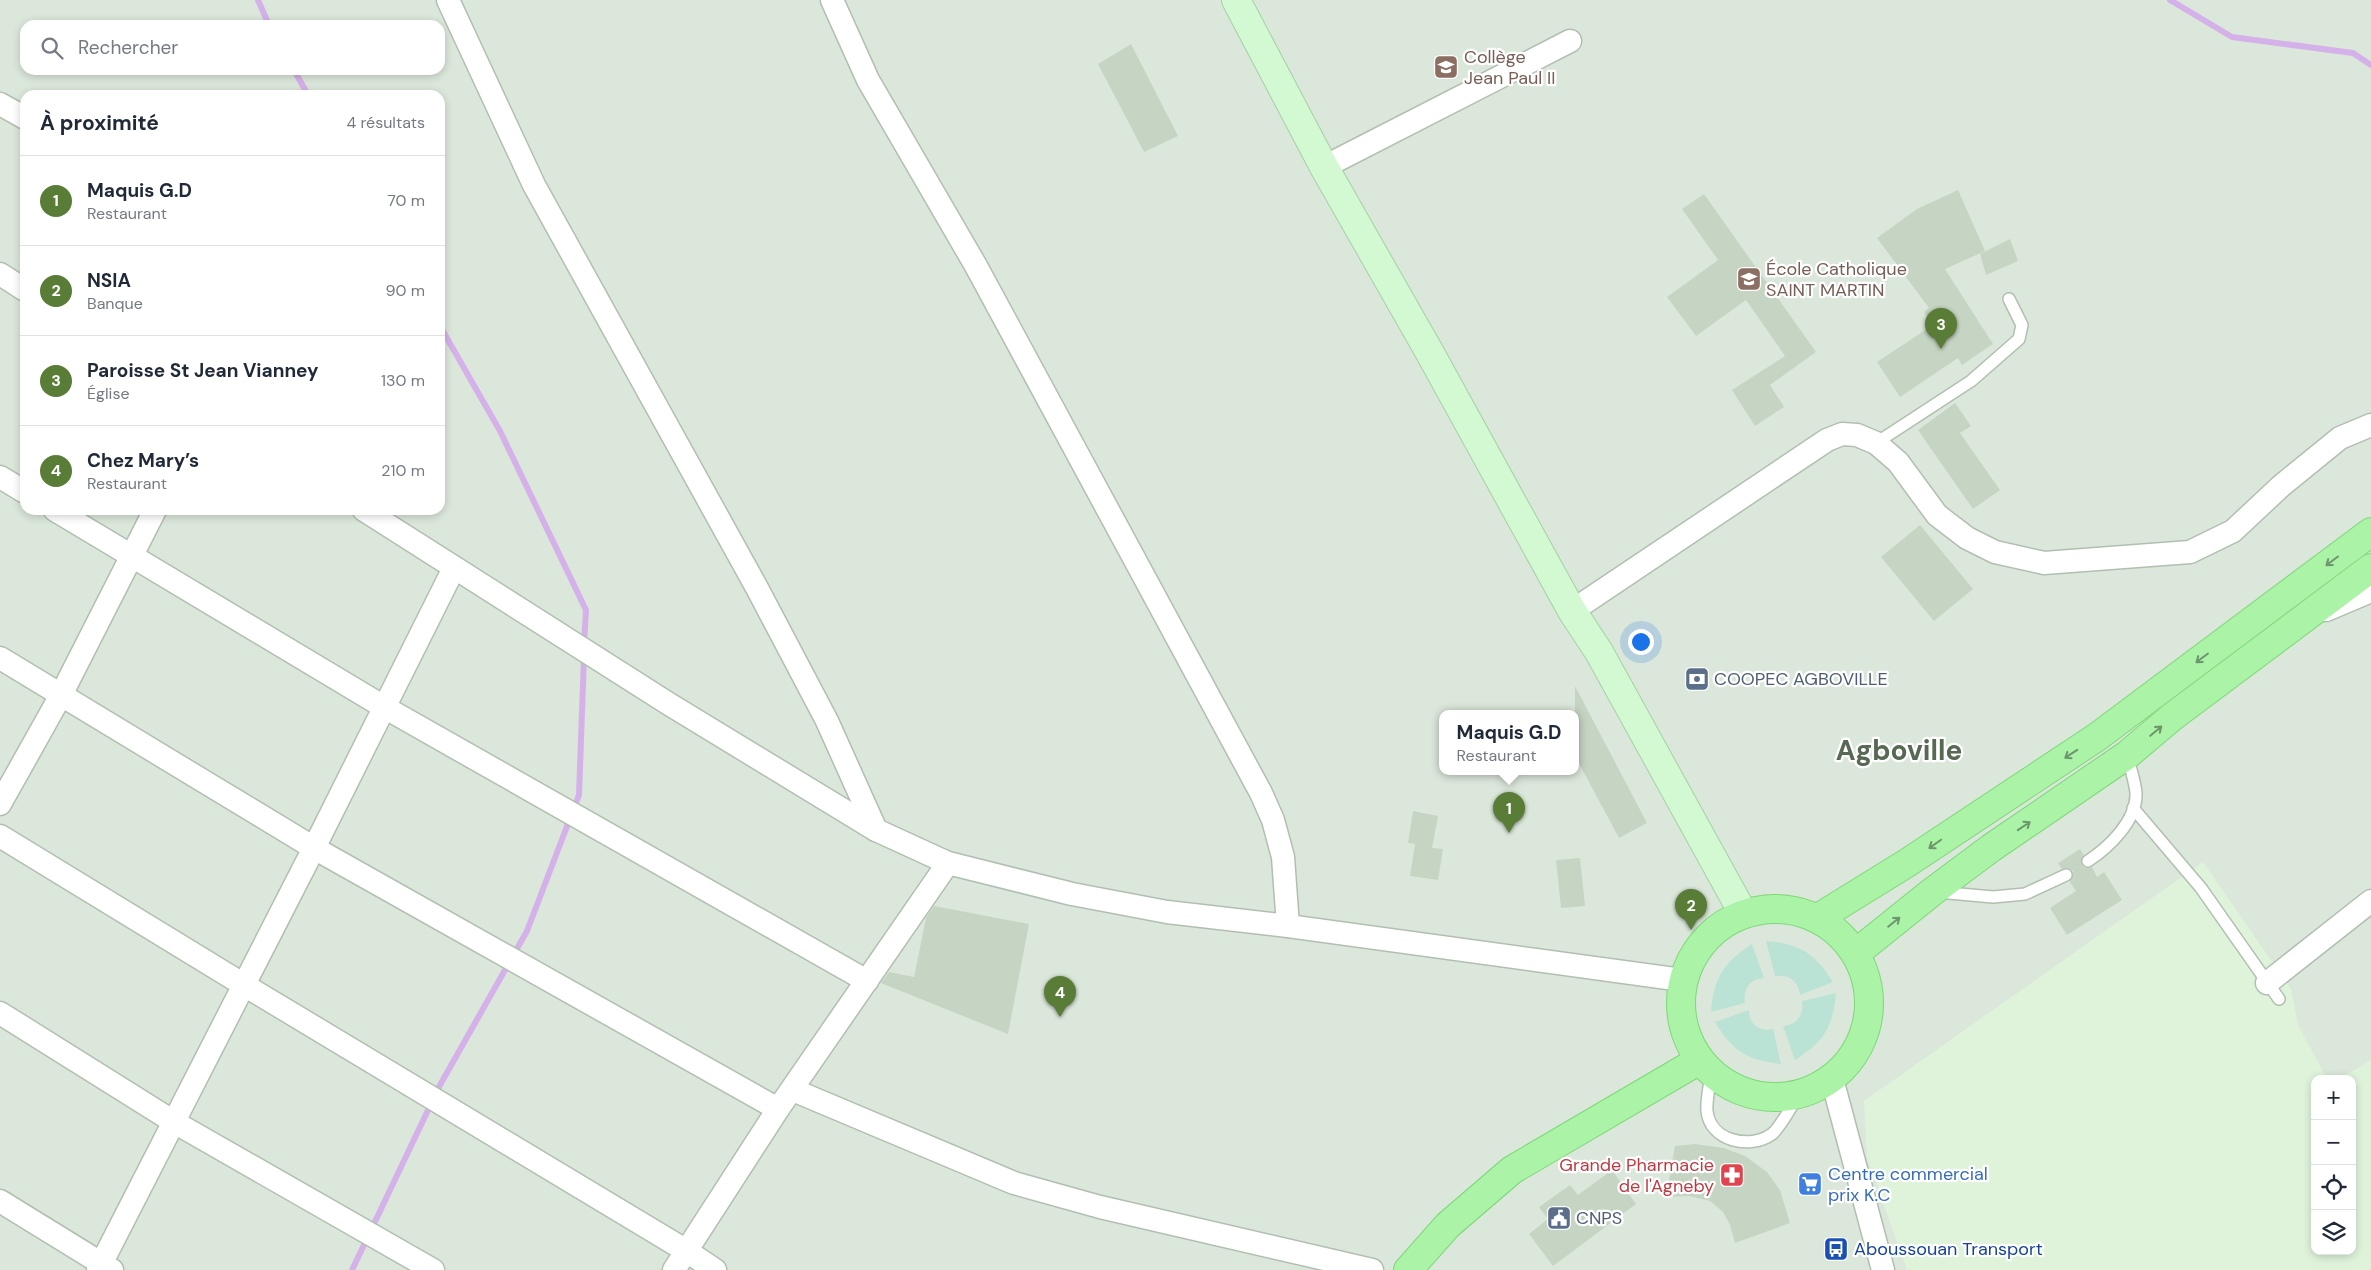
<!DOCTYPE html>
<html lang="fr">
<head>
<meta charset="utf-8">
<style>
  body { margin:0; font-family:"DM Sans",sans-serif; background:#f6f6f7; color:#1f2937 }
  .controls { position:absolute; right:15px; bottom:15px; display:grid; overflow:hidden; border-radius:10px; box-shadow:0 2px 8px #0003 }
  .controls button { width:45px; height:45px; display:grid; place-items:center; padding:0; border:0; border-bottom:1px solid #e0e1e3; background:#fff; color:#1f2937; font:25px sans-serif }
  .you { position:absolute; left:1640px; top:641px; width:18px; height:18px; margin:-12px; border:4px solid #fff; border-radius:50%; background:#1a73e8; box-shadow:0 0 0 8px #1a73e833 }
  .badge { display:grid; place-items:center; width:32px; height:32px; border-radius:50%; background:#597c37; color:#fff; font-size:16px; font-weight:700 }
  .pin { position:absolute; translate:-50% -41px; filter:drop-shadow(0 1px 2px #0008) }
  .pin::after { content:''; position:absolute; top:26px; width:18px; height:15px; background:inherit; clip-path:polygon(0 0,100% 0,50% 100%) }
  .popup { position:absolute; left:1439px; top:710px; width:140px; height:65px; box-sizing:border-box; display:grid; place-content:center; border-radius:10px; background:#fff; filter:drop-shadow(0 1px 4px #0005); font-size:16px; white-space:nowrap; color:#747a83 }
  .popup b { font-size:19px; color:#1f2937 }
  .popup::after { content:''; position:absolute; left:50%; top:100%; margin-left:-10px; border:10px solid transparent; border-top-color:#fff }
  .list { margin:0; padding:0; list-style:none }
  h2 { display:flex; justify-content:space-between; align-items:center; height:65px; margin:0; padding:0 20px; font-size:21px }
  h2 small { font-size:16px; font-weight:400; color:#747a83 }
  .list li { display:grid; grid-template-columns:32px 1fr auto; gap:15px; align-items:center; box-sizing:border-box; height:90px; padding:0 20px; border-top:1px solid #e0e1e3 }
  .list b { display:block; font-size:19px; white-space:nowrap }
  .list p { margin:0; font-size:16px; white-space:nowrap; color:#747a83 }
  .list em { font-size:16px; font-style:normal; color:#747a83 }
  .icon { flex:none; width:28px; height:28px; fill:none; stroke:currentColor; stroke-width:2; stroke-linecap:round; stroke-linejoin:round }
  .map { position:relative; flex:none; width:2371px; height:1270px; overflow:hidden }
  .search { position:absolute; background:#fff; box-shadow:0 2px 8px #0003; left:20px; top:20px; width:425px; height:55px; display:flex; align-items:center; gap:12px; box-sizing:border-box; padding:0 18px; border-radius:15px; color:#747a83; font-size:19px }
  .panel { position:absolute; background:#fff; box-shadow:0 2px 8px #0003; left:20px; top:90px; width:425px; height:425px; border-radius:15px }
  .map>svg:first-child { display:block }
  .residential { fill:#dce7db; fill-rule:evenodd }
  .commercial { fill:#dff3db }
  .green { fill:#bae3d6 }
  .lines { fill:none; stroke-linecap:round; stroke-linejoin:round }
  .stream { stroke:#d5b1e9; stroke-width:6 }
  .building { fill:#c6d5c3 }
  .lane-casing { stroke:#b1bfb0; stroke-width:14 }
  .street-casing { stroke:#b1bfb0; stroke-width:25 }
  .secondary-casing { stroke:#a5d1a3; stroke-width:30 }
  .primary-casing { stroke:#7ed778; stroke-width:30 }
  .lane { stroke:#fff; stroke-width:11 }
  .street { stroke:#fff; stroke-width:22 }
  .secondary { stroke:#d2f9d2; stroke-width:28 }
  .primary { stroke:#aaf3a7; stroke-width:28 }
  .oneway { stroke:#6e956c }
  .labels { text-anchor:middle; dominant-baseline:central; stroke-width:4.5; stroke-linejoin:round; paint-order:stroke }
  .education-label { font-size:18px; fill:#785e54; stroke:#fff; text-anchor:start }
  .service-label { font-size:18px; fill:#4e5e75; stroke:#fff; text-anchor:start }
  .health-label { font-size:18px; fill:#be3a42; stroke:#fff; text-anchor:end }
  .shop-label { font-size:18px; fill:#366cbe; stroke:#fff; text-anchor:start }
  .transit-label { font-size:18px; fill:#164399; stroke:#fff; text-anchor:start }
  .town-label { font-size:28px; font-weight:bold; fill:#576953; stroke:#fff }
</style>
</head>
<body>
<div class="map">
<svg width="2371" height="1270" viewBox="0 0 2371 1270">
  <rect width="100%" height="100%" fill="#edf4ec"/>
  <path class="residential" d="M0,0H2371V1270H0ZM25,25H440V70H25ZM25,95H440V510H25ZM1443,714H1575V772H1443ZM2315,1079H2352V1251H2315Z"/>
  <path class="commercial" d="M2203,862L2291,989L2298,1025L2327,1079H2315V1251H2352V1079H2339L2371,1060V1270H1907L1867,1157L1864,1101Z"/>
  <g class="green">
    <path d="M1766,941C1800,944 1815,953 1833,982L1800,995C1798,980 1789,974 1775,976Z"/>
    <path d="M1752,944L1764,978C1750,979 1743,989 1745,1003L1711,1012C1714,978 1723,963 1752,944Z"/>
    <path d="M1836,993C1833,1027 1824,1042 1795,1060L1783,1026C1797,1025 1804,1015 1802,1001Z"/>
    <path d="M1749,1010C1749,1024 1759,1032 1773,1029L1781,1064C1747,1060 1732,1051 1715,1022Z"/>
  </g>
  <g class="lines">
    <g class="stream">
      <path d="M258,0L269,25"/>
      <path d="M2170,0L2232,37L2353,53L2371,65"/>
      <path d="M294,70L308,95"/>
      <path d="M440,326L500,431L586,610L584,644"/>
      <path d="M352,1270L440,1085L527,931L579,795L584,657"/>
    </g>
  </g>
  <g class="building">
    <path d="M1131,44L1178,136L1144,152L1098,64Z"/>
    <path d="M1958,190L1985,251L1945,269L1993,344L1962,365L1958,358L1900,397L1877,362L1933,325L1924,312L1929,308L1877,238L1917,209Z"/>
    <path d="M1704,194L1816,352L1770,385L1784,407L1755,426L1732,390L1785,356L1746,300L1696,336L1667,297L1718,260L1682,209Z"/>
    <path d="M2010,239L2018,261L1986,275L1980,254Z"/>
    <path d="M1955,403L1971,426L1960,433L2000,490L1973,509L1918,430Z"/>
    <path d="M1920,525L1973,589L1934,621L1881,557Z"/>
    <path d="M1575,686L1647,823L1619,838L1575,756Z"/>
    <path d="M1413,811L1438,816L1432,848L1443,849L1438,880L1410,876L1415,844L1408,843Z"/>
    <path d="M2080,849L2084,855L2081,861L2082,866L2085,868L2092,867L2097,877L2104,872L2122,900L2067,935L2050,908L2076,891L2070,882L2073,876V871L2067,868L2062,869L2058,863Z"/>
    <path d="M1580,858L1585,906L1561,908L1556,860Z"/>
    <path d="M934,906L1029,924L1008,1034L881,983L889,972L914,977L926,918Z"/>
    <path d="M1695,1144L1724,1148L1745,1156L1767,1172L1780,1190L1790,1223L1735,1243L1730,1225L1723,1212L1710,1201L1689,1196L1666,1197L1675,1146Z"/>
    <path d="M1612,1170L1636,1204L1553,1266L1529,1234L1548,1219L1539,1207L1570,1185L1578,1195Z"/>
  </g>
  <g class="lines">
    <defs>
      <g id="lane">
        <path d="M1876,443L1971,381L2019,339L2022,325L2009,299"/>
        <path d="M2133,808L2201,888L2279,999"/>
        <path d="M2088,861C2108,848 2137,821 2136,793C2135,781 2130,767 2127,755"/>
        <path d="M1938,892L1993,897L2025,894L2066,875"/>
        <path d="M1711,1072C1710,1085 1706,1099 1707,1111C1710,1141 1750,1150 1772,1134C1780,1128 1792,1105 1798,1096"/>
      </g>
      <g id="street">
        <path d="M448,0L534,185L757,588L827,721L876,830"/>
        <path d="M832,0L868,80L976,266L1261,793L1273,820L1283,857L1288,926"/>
        <path d="M0,104L25,118"/>
        <path d="M1324,167L1570,41"/>
        <path d="M0,274L25,290"/>
        <path d="M0,477L25,492"/>
        <path d="M55,510L384,707L867,981"/>
        <path d="M364,510L669,704L876,830L948,863L1072,894L1167,912L1288,926L1682,980"/>
        <path d="M2326,610L2371,591"/>
        <path d="M1572,611L1827,440L1842,434L1857,435L1876,443L1898,462L1937,515L1967,538L1995,552L2044,563L2190,552L2233,531L2281,486L2340,438L2371,425"/>
        <path d="M0,658L314,848L778,1109"/>
        <path d="M0,804L61,695L155,510"/>
        <path d="M0,836L244,985L685,1250L715,1270"/>
        <path d="M2267,983L2371,901"/>
        <path d="M0,1013L174,1122L433,1270"/>
        <path d="M1832,1079L1883,1270"/>
        <path d="M793,1090L1014,1183L1100,1207L1372,1270"/>
        <path d="M0,1201L112,1270"/>
        <path d="M98,1270L314,848L454,568"/>
        <path d="M674,1270L778,1109L948,863"/>
      </g>
      <path id="secondary" d="M1236,0L1324,167L1430,353L1572,611L1599,652L1743,913"/>
      <g id="primary">
        <circle cx="1775" cy="1003" r="94"/>
        <path d="M1818,918L1907,863L2097,737L2371,532"/>
        <path d="M1856,953L1932,892L1991,848L2127,755L2172,717L2371,568"/>
        <path d="M1408,1270L1448,1225L1512,1170L1698,1061"/>
      </g>
    </defs>
    <use href="#lane" class="lane-casing"/>
    <use href="#street" class="street-casing"/>
    <use href="#secondary" class="secondary-casing"/>
    <use href="#primary" class="primary-casing"/>
    <use href="#lane" class="lane"/>
    <use href="#street" class="street"/>
    <use href="#secondary" class="secondary"/>
    <use href="#primary" class="primary"/>
  </g>
  <defs><path id="oneway-shaft" d="M-6 0H5M1.5-3L5.5 0L1.5 3" fill="none" stroke-width="1.6" stroke-linecap="round" stroke-linejoin="round" transform="scale(1.25)"/></defs>
  <g class="oneway">
    <use href="#oneway-shaft" transform="translate(2332 561) rotate(143)"/>
    <use href="#oneway-shaft" transform="translate(2202 658) rotate(143)"/>
    <use href="#oneway-shaft" transform="translate(2156 731) rotate(-40)"/>
    <use href="#oneway-shaft" transform="translate(2071 754) rotate(147)"/>
    <use href="#oneway-shaft" transform="translate(2024 826) rotate(-34)"/>
    <use href="#oneway-shaft" transform="translate(1935 844) rotate(145)"/>
    <use href="#oneway-shaft" transform="translate(1894 922) rotate(-39)"/>
  </g>
  <defs>
    <symbol id="school-square" viewBox="-11 -11 22 22"><rect x="-9" y="-9" width="18" height="18" rx="4" fill="#8d6e63" stroke="#fff"/><path d="M0-5L7-2L0 1L-7-2ZM-4 1L0 2.5L4 1V4Q0 6-4 4Z" fill="#fff"/></symbol>
    <symbol id="bank-square" viewBox="-11 -11 22 22"><rect x="-9" y="-9" width="18" height="18" rx="4" fill="#5c6f8a" stroke="#fff"/><path d="M-6-4H6V4H-6ZM0-2.3a2.3 2.3 0 1 0 0 4.6a2.3 2.3 0 1 0 0-4.6Z" fill="#fff"/></symbol>
    <symbol id="pharmacy-square" viewBox="-11 -11 22 22"><rect x="-9" y="-9" width="18" height="18" rx="4" fill="#e0444e" stroke="#fff"/><path d="M-2-6h4v4h4v4h-4v4h-4v-4h-4v-4h4Z" fill="#fff"/></symbol>
    <symbol id="supermarket-square" viewBox="-11 -11 22 22"><rect x="-9" y="-9" width="18" height="18" rx="4" fill="#3f7fe0" stroke="#fff"/><path d="M-6-5.5h2.5l.6 2H6L4.5 2H-2.5L-4.4-4H-6ZM-1.5 3.2a1.3 1.3 0 1 0 .1 0ZM3 3.2a1.3 1.3 0 1 0 .1 0Z" fill="#fff"/></symbol>
    <symbol id="civic-square" viewBox="-11 -11 22 22"><rect x="-9" y="-9" width="18" height="18" rx="4" fill="#5c6f8a" stroke="#fff"/><path d="M-.6-6.5H3V-4.5H.6V-3L4-1V1h2V6H-6V1h2V-1L-.6-3ZM-1.2 2.5V6h2.4V2.5Z" fill="#fff"/></symbol>
    <symbol id="bus-square" viewBox="-11 -11 22 22"><rect x="-9" y="-9" width="18" height="18" rx="4" fill="#1a4fb4" stroke="#fff"/><path d="M-5-6H5V4H4V6H2V4H-2V6H-4V4H-5ZM-3.5-4V0h7V-4ZM-3.5 1.2v1.5H-2V1.2ZM2 1.2v1.5H3.5V1.2Z" fill="#fff"/></symbol>
  </defs>
  <g fill-rule="evenodd">
    <use href="#school-square" x="1432" y="53" width="28" height="28"/>
    <use href="#school-square" x="1735" y="265" width="28" height="28"/>
    <use href="#bank-square" x="1683" y="665" width="28" height="28"/>
    <use href="#pharmacy-square" x="1718" y="1161" width="28" height="28"/>
    <use href="#supermarket-square" x="1796" y="1170" width="28" height="28"/>
    <use href="#civic-square" x="1545" y="1204" width="28" height="28"/>
    <use href="#bus-square" x="1822" y="1235" width="28" height="28"/>
  </g>
  <g class="labels">
    <g class="education-label">
      <text x="1464" y="57">Collège<tspan x="1464" dy="21">Jean Paul II</tspan></text>
      <text x="1766" y="269">École Catholique<tspan x="1766" dy="21">SAINT MARTIN</tspan></text>
    </g>
    <g class="service-label">
      <text x="1714" y="679">COOPEC AGBOVILLE</text>
      <text x="1576" y="1218">CNPS</text>
    </g>
    <g class="health-label">
      <text x="1714" y="1165">Grande Pharmacie<tspan x="1714" dy="21">de l'Agneby</tspan></text>
    </g>
    <g class="shop-label">
      <text x="1828" y="1174">Centre commercial<tspan x="1828" dy="21">prix K.C</tspan></text>
    </g>
    <g class="transit-label">
      <text x="1854" y="1249">Aboussouan Transport</text>
    </g>
    <g class="town-label">
      <text x="1899" y="750">Agboville</text>
    </g>
  </g>
</svg>
<div class="controls">
<button>+</button>
<button>−</button>
<button><svg class="icon" aria-label="locate" viewBox="0 0 24 24"><circle cx="12" cy="12" r="6"/><path d="M12 2v4M12 18v4M2 12h4M18 12h4"/></svg></button>
<button><svg class="icon" aria-label="layers" viewBox="0 0 24 24"><path d="M12 4l9 5-9 5-9-5zM3 14l9 5 9-5"/></svg></button>
</div>
<div class="you"></div>
<div class="pin badge" style="left:1509px;top:833px">1</div>
<div class="popup"><b>Maquis G.D</b>Restaurant</div>
<div class="pin badge" style="left:1691px;top:930px">2</div>
<div class="pin badge" style="left:1941px;top:349px">3</div>
<div class="pin badge" style="left:1060px;top:1017px">4</div>
<div class="search"><svg class="icon" aria-label="search" viewBox="0 0 24 24"><circle cx="10" cy="10" r="6"/><path d="M15 15l6 6"/></svg>Rechercher</div>
<section class="panel">
<h2>À proximité<small>4 résultats</small></h2>
<ul class="list">
<li><span class="badge">1</span><div><b>Maquis G.D</b><p>Restaurant</p></div><em>70 m</em></li>
<li><span class="badge">2</span><div><b>NSIA</b><p>Banque</p></div><em>90 m</em></li>
<li><span class="badge">3</span><div><b>Paroisse St Jean Vianney</b><p>Église</p></div><em>130 m</em></li>
<li><span class="badge">4</span><div><b>Chez Mary’s</b><p>Restaurant</p></div><em>210 m</em></li>
</ul>
</section>
</div>
</body>
</html>
